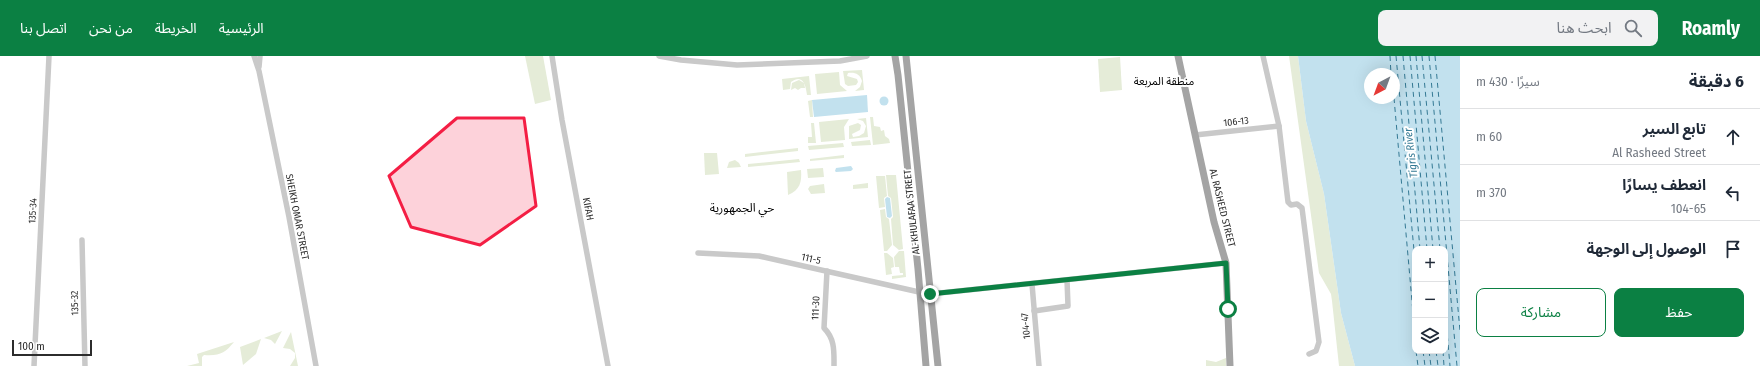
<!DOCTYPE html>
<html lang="ar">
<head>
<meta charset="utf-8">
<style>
  body { margin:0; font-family:"Fira Sans Condensed","Noto Sans Arabic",sans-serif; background:#f2f2f3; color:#1f2937; direction:rtl }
  .controls { position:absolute; right:12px; bottom:12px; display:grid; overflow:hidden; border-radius:8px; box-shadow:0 4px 16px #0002 }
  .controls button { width:36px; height:36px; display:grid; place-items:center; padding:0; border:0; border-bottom:1px solid #e0e1e3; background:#fff; color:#1f2937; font:20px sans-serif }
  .compass { position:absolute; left:1364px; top:12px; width:36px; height:36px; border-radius:50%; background:#fff; box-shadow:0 4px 16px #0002; rotate:221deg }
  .scale { position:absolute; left:12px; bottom:10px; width:80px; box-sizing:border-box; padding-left:4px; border:2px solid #2c2c2c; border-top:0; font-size:11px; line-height:14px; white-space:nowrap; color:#2c2c2c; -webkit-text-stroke:3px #fff; paint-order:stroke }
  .stop { position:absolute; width:12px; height:12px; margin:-9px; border:3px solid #0b8043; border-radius:50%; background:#fff }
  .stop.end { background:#0b8043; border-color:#fff; box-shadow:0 1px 4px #0008 }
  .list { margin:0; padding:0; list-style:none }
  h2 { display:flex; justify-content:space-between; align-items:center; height:52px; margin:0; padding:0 16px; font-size:17px }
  h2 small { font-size:13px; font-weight:400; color:#747a83 }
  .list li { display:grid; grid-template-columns:26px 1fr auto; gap:12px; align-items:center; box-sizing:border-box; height:56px; padding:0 16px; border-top:1px solid #e0e1e3 }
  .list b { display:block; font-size:15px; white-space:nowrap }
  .list p { margin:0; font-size:13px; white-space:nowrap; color:#747a83 }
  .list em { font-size:13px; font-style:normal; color:#747a83 }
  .actions { display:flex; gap:8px; padding:12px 16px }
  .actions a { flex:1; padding:9px 0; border:1px solid #0b8043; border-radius:8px; text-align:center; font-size:14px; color:#0b8043 }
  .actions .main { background:#0b8043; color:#fff }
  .icon { flex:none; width:22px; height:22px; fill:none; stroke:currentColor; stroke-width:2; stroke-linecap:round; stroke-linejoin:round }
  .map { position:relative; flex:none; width:1460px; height:310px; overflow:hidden; direction:ltr }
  header { display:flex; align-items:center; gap:24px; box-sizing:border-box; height:56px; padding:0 20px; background:#0b8043; color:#fff }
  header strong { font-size:19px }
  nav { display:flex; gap:22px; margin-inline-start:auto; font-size:14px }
  .search { width:280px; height:36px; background:#f2f2f3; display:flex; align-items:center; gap:10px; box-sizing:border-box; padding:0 14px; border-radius:8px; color:#747a83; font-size:15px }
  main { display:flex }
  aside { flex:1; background:#fff }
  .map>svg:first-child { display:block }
  .green { fill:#e5ecd8 }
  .water { fill:#c2e1ee; fill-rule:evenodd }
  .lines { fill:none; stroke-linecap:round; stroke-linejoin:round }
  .ferry { stroke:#347994; stroke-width:1; stroke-dasharray:5 4; stroke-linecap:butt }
  .minor { stroke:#c9c9c9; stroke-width:5.5 }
  .major { stroke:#a4a4a4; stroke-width:7 }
  .route { stroke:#0b8043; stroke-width:5 }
  .marked { fill:#f41e44; fill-opacity:0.2; stroke:#f41e44; stroke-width:3; stroke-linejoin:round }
  .labels { text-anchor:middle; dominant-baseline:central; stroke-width:4; stroke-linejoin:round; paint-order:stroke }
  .street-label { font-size:10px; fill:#2c2c2c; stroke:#fff }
  .neighbourhood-label { font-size:11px; fill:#000; stroke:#fff }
  .water-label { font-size:11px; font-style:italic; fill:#347994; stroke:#fff }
  .quarter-label { font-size:12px; fill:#000; stroke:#fff }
</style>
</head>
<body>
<header>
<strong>Roamly</strong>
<div class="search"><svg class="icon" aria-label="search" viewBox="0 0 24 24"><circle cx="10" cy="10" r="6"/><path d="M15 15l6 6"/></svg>ابحث هنا</div>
<nav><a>الرئيسية</a><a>الخريطة</a><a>من نحن</a><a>اتصل بنا</a></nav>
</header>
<main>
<aside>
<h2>6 دقيقة<small>سيرًا · 430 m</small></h2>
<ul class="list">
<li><svg class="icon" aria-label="ahead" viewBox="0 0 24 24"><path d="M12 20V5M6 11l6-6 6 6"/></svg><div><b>تابع السير</b><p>Al Rasheed Street</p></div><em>60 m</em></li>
<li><svg class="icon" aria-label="left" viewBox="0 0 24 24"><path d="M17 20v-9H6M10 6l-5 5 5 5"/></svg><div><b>انعطف يسارًا</b><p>104-65</p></div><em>370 m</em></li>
<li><svg class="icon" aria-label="arrive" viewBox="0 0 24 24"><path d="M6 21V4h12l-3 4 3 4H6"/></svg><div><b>الوصول إلى الوجهة</b></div></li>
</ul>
<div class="actions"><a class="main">حفظ</a><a>مشاركة</a></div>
</aside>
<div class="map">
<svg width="1460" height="310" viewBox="0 0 1460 310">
  <rect width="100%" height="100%" fill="#fff"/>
  <g class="green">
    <path d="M525,0H543L551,44L535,48Z"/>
    <path d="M1289,0H1298L1306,65L1324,138L1341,257L1355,310H1339L1332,245L1331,238L1319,217Z"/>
    <path d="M1120,1L1122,34L1100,36L1098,3Z"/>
    <path d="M862,14L864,34L855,35L860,31L862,25C860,18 855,16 848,17L847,20L857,23L858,26L856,29L848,30L845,28L843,15Z"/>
    <path d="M839,16L840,29L847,35L817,38L815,18Z"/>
    <path d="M809,20L811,39H807C806,30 803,17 791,26L790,33L783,34L782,23Z"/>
    <path d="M799,24L804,27L805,32H801L798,34L795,32L791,34L792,27Z"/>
    <path d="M812,44L813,61H810L808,45Z"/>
    <path d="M870,61H873L874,70L880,71L881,75L884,74L885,80L889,83L890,87L873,89Z"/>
    <path d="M866,62L868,81L849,83V70L858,67L861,69L860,74L852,78L853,81L859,80L864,77L866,70L863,65L857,63Z"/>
    <path d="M849,63L844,71L845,84L821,86L819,66Z"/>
    <path d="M811,67H814L816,87H808V81H812Z"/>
    <path d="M870,84L871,89L852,90L851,86Z"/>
    <path d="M843,87L844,91L809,94L808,90Z"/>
    <path d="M798,92V95L745,101V98Z"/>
    <path d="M704,97H717L719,118L705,119Z"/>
    <path d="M844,99V102L810,105V103Z"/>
    <path d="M799,103L800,106L748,111V108Z"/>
    <path d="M735,104L739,107L741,111L727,112L729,106Z"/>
    <path d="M823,112L824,121L808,122L807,113Z"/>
    <path d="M801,114C802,126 800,134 788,139L787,116Z"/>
    <path d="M886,119H896L903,193L899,194L893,189L891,163L893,161L891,142L888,140Z"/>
    <path d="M876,120H885L887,140L884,142L885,151L879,152Z"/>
    <path d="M868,127V132L853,133V129Z"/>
    <path d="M824,128L825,137L811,138L808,133L810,130Z"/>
    <path d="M885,153L886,161L889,163L892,189L887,195H884L880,154Z"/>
    <path d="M899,195H904L906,221L892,223V220L903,219V217H900L899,211H895L894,201Z"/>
    <path d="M884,197H887L893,202L894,211L891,212L892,218L886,219Z"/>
    <path d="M282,275L275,288L271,284L264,282Z"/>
    <path d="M291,276L298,310H290L295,302V297L290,293L283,292Z"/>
    <path d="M261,283L256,298L243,309L240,291Z"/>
    <path d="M234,286C225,297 220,300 204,299L202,301V310H187L199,307L197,298Z"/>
    <path d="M1226,302V310H1206V304L1216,306Z"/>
  </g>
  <g class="water">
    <path d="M1298,0H1460V310H1355L1341,257L1324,138L1306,65ZM1370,18H1394V42H1370ZM1415,193H1445V295H1415Z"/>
    <path d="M867,39L868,56L814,61L812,44Z"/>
    <circle cx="884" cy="45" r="4.5"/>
    <path d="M851,110L853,113L851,115L836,116L835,115L836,112Z"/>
    <path d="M887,141L890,142L892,160L890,162L887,161L885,143Z"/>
  </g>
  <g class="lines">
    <g class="ferry">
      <path d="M1390,0L1391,18"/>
      <path d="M1396,0L1415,205"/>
      <path d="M1403,0L1420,193"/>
      <path d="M1410,0L1427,193"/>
      <path d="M1416,0L1433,193"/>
      <path d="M1422,0L1440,193"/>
      <path d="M1429,0L1457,310"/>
      <path d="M1435,0L1460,275"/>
      <path d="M1394,42L1415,279"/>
      <path d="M1445,253L1450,310"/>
      <path d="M1416,295L1418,310"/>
      <path d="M1423,295L1425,310"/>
      <path d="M1429,295L1431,310"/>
      <path d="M1436,295L1438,310"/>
      <path d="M1443,295L1444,310"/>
    </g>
    <g class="minor">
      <path d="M254,0L259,15L289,161L316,310"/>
      <path d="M552,0L562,64L608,310"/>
      <path d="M659,0L681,4L737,9L840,5L867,0"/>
      <path d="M1263,0L1279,70L1288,146L1291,149L1297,148L1302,152L1319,286L1316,295L1309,298"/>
      <path d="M259,11L260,0"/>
      <path d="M1195,79L1279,70"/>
      <path d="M82,184L85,310"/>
      <path d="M698,197L759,200L919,236"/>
      <path d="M827,215L824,272C835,283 834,295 834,310"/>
      <path d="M1032,228L1039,310"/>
      <path d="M930,238L1226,207"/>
      <path d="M1034,255L1068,250L1067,224"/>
      <path d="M34,310L49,0"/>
    </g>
    <g class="major">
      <path d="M895,0L898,19L918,213L926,310"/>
      <path d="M906,0L938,310"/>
      <path d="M1178,0L1214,166L1226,207L1230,310"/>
    </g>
  </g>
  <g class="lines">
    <path class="route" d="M930,238L1226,207L1228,253"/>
  </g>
  <path class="marked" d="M457,62H524L536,150L480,189L411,171L389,120Z"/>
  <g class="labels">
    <g class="street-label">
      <text transform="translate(1236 66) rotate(-6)">106-13</text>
      <text transform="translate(1222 152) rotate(76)">AL RASHEED STREET</text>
      <text transform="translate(588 153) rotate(79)">KIFAH</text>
      <text transform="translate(33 155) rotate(-87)">135-34</text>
      <text transform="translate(912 156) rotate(-96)">AL-KHULAFAA STREET</text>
      <text transform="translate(297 161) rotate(79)">SHEIKH OMAR STREET</text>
      <text transform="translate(811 203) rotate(13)">111-5</text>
      <text transform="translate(75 247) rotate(-91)">135-32</text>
      <text transform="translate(816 252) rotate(-87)">111-30</text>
      <text transform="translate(1026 270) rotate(-95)">104-47</text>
    </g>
    <g class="neighbourhood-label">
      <text x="1164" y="25">منطقة المربعة</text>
    </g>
    <g class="water-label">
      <text transform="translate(1411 97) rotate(-97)">Tigris River</text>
    </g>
    <g class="quarter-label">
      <text x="742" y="152">حي الجمهورية</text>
    </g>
  </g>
</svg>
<div class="controls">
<button>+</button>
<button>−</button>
<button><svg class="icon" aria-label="layers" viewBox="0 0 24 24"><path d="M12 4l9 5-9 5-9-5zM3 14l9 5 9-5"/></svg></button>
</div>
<svg class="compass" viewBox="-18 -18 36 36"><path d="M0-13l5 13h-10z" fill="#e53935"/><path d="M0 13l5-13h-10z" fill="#747a83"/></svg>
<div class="scale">100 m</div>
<div class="stop" style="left:1228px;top:253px"></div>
<div class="stop end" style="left:930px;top:238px"></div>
</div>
</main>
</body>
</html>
